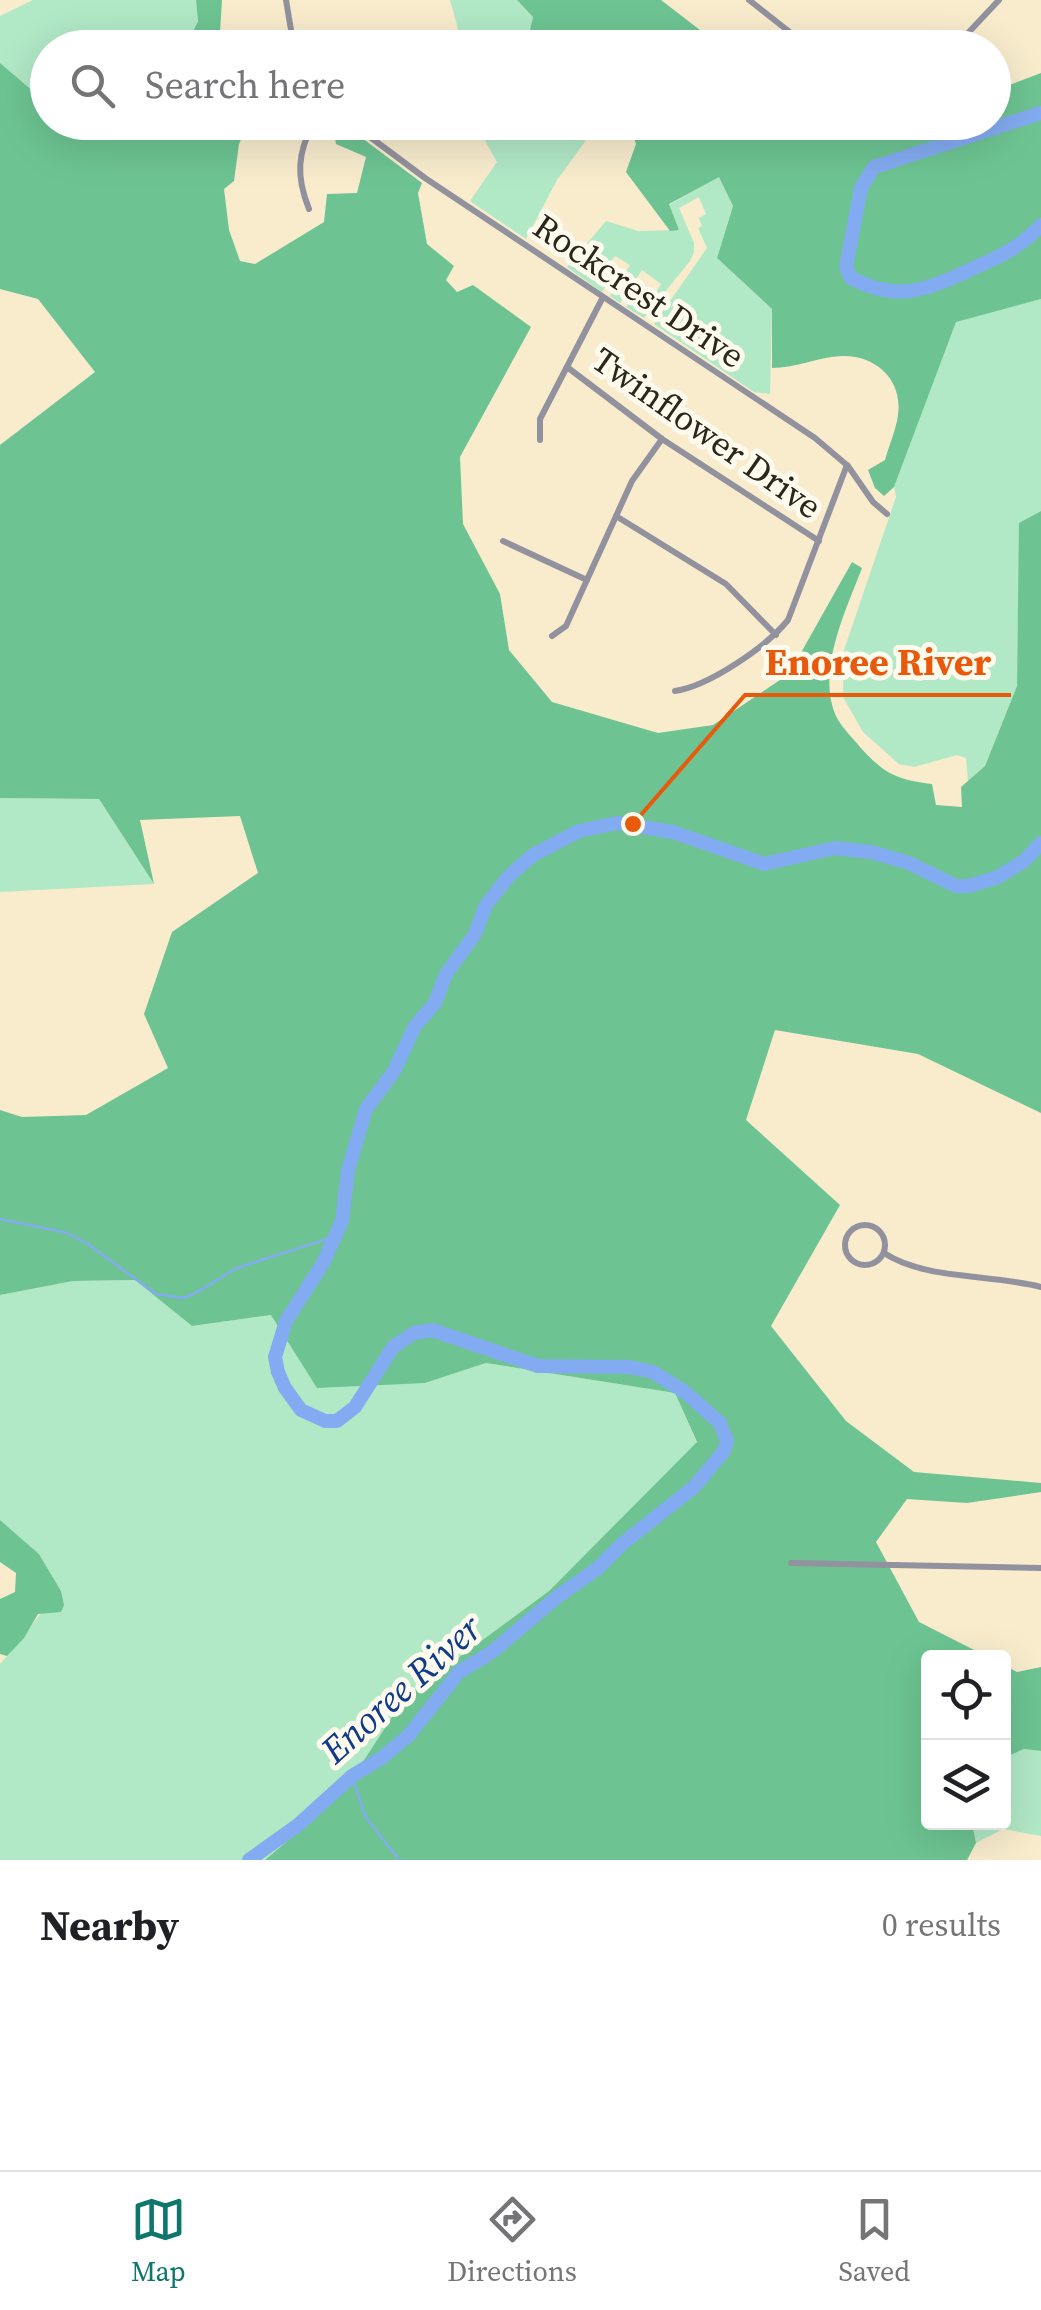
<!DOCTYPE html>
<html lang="en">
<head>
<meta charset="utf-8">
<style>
  body { margin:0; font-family:"Source Serif 4",serif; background:#f2f2f2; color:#202124 }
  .controls { position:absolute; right:30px; bottom:30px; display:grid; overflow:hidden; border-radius:10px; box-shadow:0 10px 40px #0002 }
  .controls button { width:90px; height:90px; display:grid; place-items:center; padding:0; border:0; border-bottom:2px solid #e0e0e0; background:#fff; color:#202124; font:50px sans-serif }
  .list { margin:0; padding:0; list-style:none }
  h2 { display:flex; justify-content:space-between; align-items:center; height:130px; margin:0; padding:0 40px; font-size:42px }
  h2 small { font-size:32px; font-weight:400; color:#757577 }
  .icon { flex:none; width:55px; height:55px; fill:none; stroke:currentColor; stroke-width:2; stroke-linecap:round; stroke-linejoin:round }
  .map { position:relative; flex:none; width:1041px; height:1860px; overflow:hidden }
  .search { position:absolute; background:#fff; box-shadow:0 10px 40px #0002; left:30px; right:30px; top:30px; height:110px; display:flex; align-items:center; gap:25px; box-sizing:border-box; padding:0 35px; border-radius:55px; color:#757577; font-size:38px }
  .sheet { height:310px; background:#fff }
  nav { display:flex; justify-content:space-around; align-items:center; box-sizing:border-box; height:140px; border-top:2px solid #e0e0e0; background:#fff; font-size:28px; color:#757577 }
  nav a { display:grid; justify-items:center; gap:5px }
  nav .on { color:#0f766e }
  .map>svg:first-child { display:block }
  .green { fill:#b1e8c6 }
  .forest { fill:#6dc492 }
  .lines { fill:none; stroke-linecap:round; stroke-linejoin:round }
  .stream { stroke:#83abf1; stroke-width:2.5 }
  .river { stroke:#83abf1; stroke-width:14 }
  .street { stroke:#92919e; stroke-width:6 }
  .labels { text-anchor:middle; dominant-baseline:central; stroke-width:10; stroke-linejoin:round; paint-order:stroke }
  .street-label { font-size:35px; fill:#2a261a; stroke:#fefaed }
  .water-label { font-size:38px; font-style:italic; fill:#103b8b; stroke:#fefaed }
  .leader { fill:none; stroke:#e8590c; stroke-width:4 }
  .callout-dot { fill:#e8590c; stroke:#fefaed; stroke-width:4 }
  .callout-label { font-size:38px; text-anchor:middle; font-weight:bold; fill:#e8590c; stroke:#fefaed; stroke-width:10; stroke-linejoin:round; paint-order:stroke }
</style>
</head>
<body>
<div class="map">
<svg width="1041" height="1860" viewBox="0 0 1041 1860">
  <rect width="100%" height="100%" fill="#f8eccd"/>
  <g class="green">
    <path d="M33,0H196L198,20L185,47L48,48L47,103L0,63V16Z"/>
    <path d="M450,0H517L533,17L526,47H463Z"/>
    <path d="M475,123H590L592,132L557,180L526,239L470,201L497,162Z"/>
    <path d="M719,176L733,205L717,258L772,309L770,394L754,392L654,324L707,248L698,228L702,226L699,218L706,214L699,197L679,208L694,243V252L690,261L644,318L626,307L634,296L650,303L661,284L642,270L620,303L610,296L630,265L615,256L601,274L609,282L602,292L567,267L606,221L638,231L679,230L669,205Z"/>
    <path d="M1041,299V511L1020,523L1017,686L985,766L968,781L966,758L957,755L914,767L899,764L863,732L843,697L844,650L896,497L894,487L956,321Z"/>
    <path d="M0,798L99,799L154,884L0,892Z"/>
    <path d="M135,1280L192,1326L271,1315L425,1383L486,1363L675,1393L697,1443L549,1591L405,1697L342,1794L265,1860H0V1664C22,1640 38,1614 61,1591L39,1554L0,1520V1295L73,1281Z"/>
    <path d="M1024,1749L1041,1751V1836L1003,1829L976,1843L972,1823L1004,1822V1758Z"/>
  </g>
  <g class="forest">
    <path d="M196,0H222L220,32L223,47H185L198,21Z"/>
    <path d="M517,0H661L722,47H526L533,17Z"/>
    <path d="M0,63L47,103L48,122L249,123L239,144L234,181L224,189L229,230L240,261L255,264L324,222L327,194L357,193L366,157L336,144L332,123H342L422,183L418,193L427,244L454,266L446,280L457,292L473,285L531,327L460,457L463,524L500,594L509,650L552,702L658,733L713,725L789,674L852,562L862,568C846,610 816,671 836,716C841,727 853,738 860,747C884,774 898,780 932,784L936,805L962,807L961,787L985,766L1017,686L1019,523L1041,511V1113L918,1054L775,1030L746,1120L840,1205L771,1326L846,1421L914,1472L1041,1483V1492L967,1503L907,1499L876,1542L919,1622L988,1657L928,1658V1822L972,1823L976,1843L967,1860H265L342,1794L405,1697L549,1591L697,1442L675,1393L486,1363L425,1383L317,1388L271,1315L192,1326L135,1280L73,1281L0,1295V1110L22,1117L86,1115L168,1068L144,1014L172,932L258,873L240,816L140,820L154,884L99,799L0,798V445L95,372L38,299L0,289Z"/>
    <path d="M1041,73V299L956,322L894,487L884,496L875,488L868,470L885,460C889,445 896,430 898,415C903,380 876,355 842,356C818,357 796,368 772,368V309L717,258L733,206L719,177L669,204L679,230L670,231L626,172L636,144L629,123L819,122L823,126L994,122V91Z"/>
    <path d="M0,1520L39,1554L61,1591L64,1605L61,1612L38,1614L24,1638L7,1656L0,1654V1599L15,1592L16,1573L0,1562Z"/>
    <path d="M1004,1665L1017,1672L1041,1667V1751L1024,1749L1004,1758Z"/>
  </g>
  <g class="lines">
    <g class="stream">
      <path d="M0,1219L67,1233L88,1244L156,1294L183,1298L194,1294L237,1268L336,1236"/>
      <path d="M352,1776L365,1816L399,1860"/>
    </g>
    <g class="river">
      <path d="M1041,113L874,167L861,188L846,267L851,278C899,304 931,288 976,267C1001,256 1022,246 1041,225"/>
      <path d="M249,1860L298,1825L352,1776L383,1757L409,1735L459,1672L492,1652L557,1597L598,1568L622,1544L694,1487L724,1451L727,1441L720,1423L685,1392L653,1372L629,1367L538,1366L432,1330L414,1333L393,1347L355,1407L337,1421H325L301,1410L285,1388L278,1372L275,1357L286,1321L323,1263L342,1221L348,1170L366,1109L394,1071L415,1026L435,1003L446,974L475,934L486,905L509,876L533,855L579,831L617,823L673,832L764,864L835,848L871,852L909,863L956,886H969L998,877L1024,861L1041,843"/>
    </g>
    <g class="street">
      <path d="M286,0L294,48"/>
      <path d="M749,0L810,48"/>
      <path d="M954,48L999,0"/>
      <path d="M350,122L425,178L815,438L848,466L873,502L887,514"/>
      <path d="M309,209C296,177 297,153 314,122"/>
      <path d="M567,367L662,439L819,541"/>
      <path d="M540,440V419L603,297"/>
      <path d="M616,516L726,584L776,635"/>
      <path d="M503,541L587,580"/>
      <path d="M552,636L566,626L632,481L662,439"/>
      <path d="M675,691C709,686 766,647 788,620L847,465"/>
      <circle cx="865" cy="1245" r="20"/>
      <path d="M884,1253C925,1280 992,1274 1041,1287"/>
      <path d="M791,1563L1041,1568"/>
    </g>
  </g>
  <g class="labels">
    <g class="street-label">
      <text transform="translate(639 291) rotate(34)">Rockcrest Drive</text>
      <text transform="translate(707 433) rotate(35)">Twinflower Drive</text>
    </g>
    <g class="water-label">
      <text transform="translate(401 1689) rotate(-42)">Enoree River</text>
    </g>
  </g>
  <path class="leader" d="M633 824L745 695H1011"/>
  <circle class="callout-dot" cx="633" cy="824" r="10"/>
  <g class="callout-label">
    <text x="878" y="675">Enoree River</text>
  </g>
</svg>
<div class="controls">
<button><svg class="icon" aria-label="locate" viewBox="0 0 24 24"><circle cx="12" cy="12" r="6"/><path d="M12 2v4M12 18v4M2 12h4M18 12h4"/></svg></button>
<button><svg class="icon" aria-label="layers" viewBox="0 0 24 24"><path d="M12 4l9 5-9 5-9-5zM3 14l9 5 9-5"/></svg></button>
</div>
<div class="search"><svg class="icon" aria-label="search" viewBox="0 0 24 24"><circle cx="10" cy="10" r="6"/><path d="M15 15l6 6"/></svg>Search here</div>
</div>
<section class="sheet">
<h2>Nearby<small>0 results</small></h2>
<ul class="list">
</ul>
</section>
<nav>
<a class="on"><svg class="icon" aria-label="map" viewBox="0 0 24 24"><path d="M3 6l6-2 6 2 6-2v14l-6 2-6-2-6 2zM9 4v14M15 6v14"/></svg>Map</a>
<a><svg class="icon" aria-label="directions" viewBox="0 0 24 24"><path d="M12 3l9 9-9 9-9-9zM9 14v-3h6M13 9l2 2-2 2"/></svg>Directions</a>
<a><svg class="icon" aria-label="saved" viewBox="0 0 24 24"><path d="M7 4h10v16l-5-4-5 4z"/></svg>Saved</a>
</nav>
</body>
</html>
